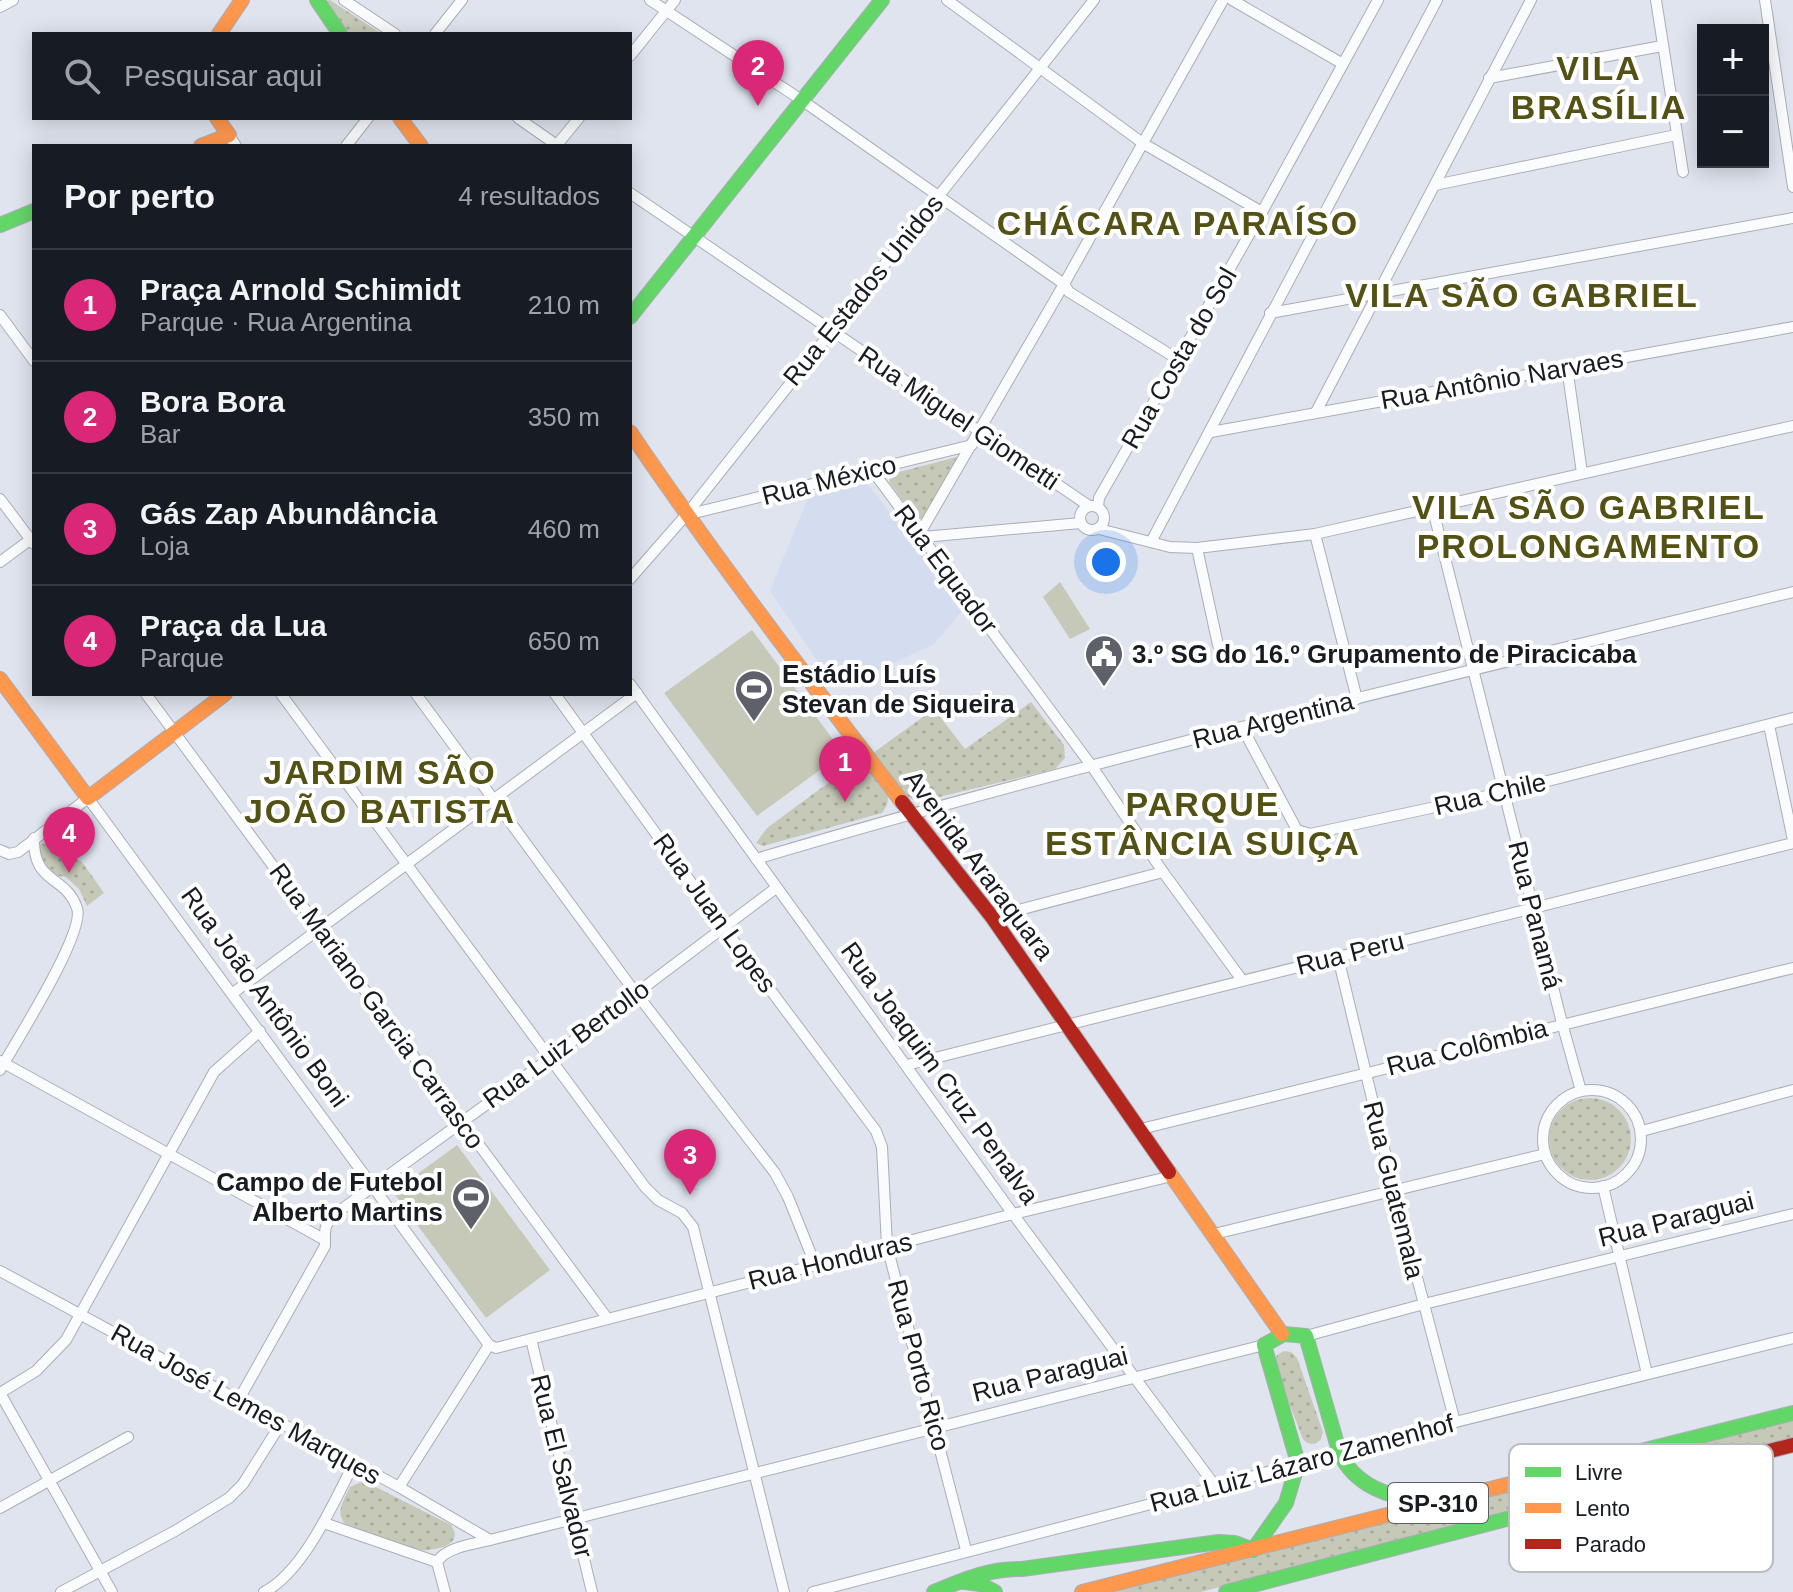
<!DOCTYPE html>
<html lang="pt">
<head>
<meta charset="utf-8">
<style>
  body { margin:0; font-family:Helvetica,sans-serif; background:#20242c; color:#f1f3f6 }
  .controls { position:absolute; right:24px; top:24px; display:grid; overflow:hidden; border-radius:0px; box-shadow:0 4px 20px #0003 }
  .controls button { width:72px; height:72px; display:grid; place-items:center; padding:0; border:0; border-bottom:2px solid #363941; background:#171b24; color:#f1f3f6; font:40px sans-serif }
  .you { position:absolute; left:1106px; top:562px; width:28px; height:28px; margin:-20px; border:6px solid #fff; border-radius:50%; background:#1a73e8; box-shadow:0 0 0 12px #1a73e833 }
  .badge { display:grid; place-items:center; width:52px; height:52px; border-radius:50%; background:#db2777; color:#fff; font-size:26px; font-weight:700 }
  .pin { position:absolute; translate:-50% -66px; filter:drop-shadow(0 2px 4px #0008) }
  .pin::after { content:''; position:absolute; top:42px; width:28px; height:24px; background:inherit; clip-path:polygon(0 0,100% 0,50% 100%) }
  .list { margin:0; padding:0; list-style:none }
  h2 { display:flex; justify-content:space-between; align-items:center; height:104px; margin:0; padding:0 32px; font-size:34px }
  h2 small { font-size:26px; font-weight:400; color:#9ea1a6 }
  .list li { display:grid; grid-template-columns:52px 1fr auto; gap:24px; align-items:center; box-sizing:border-box; height:112px; padding:0 32px; border-top:2px solid #363941 }
  .list b { display:block; font-size:30px; white-space:nowrap }
  .list p { margin:0; font-size:26px; white-space:nowrap; color:#9ea1a6 }
  .list em { font-size:26px; font-style:normal; color:#9ea1a6 }
  .icon { flex:none; width:44px; height:44px; fill:none; stroke:currentColor; stroke-width:2; stroke-linecap:round; stroke-linejoin:round }
  .map { position:relative; flex:none; width:1793px; height:1592px; overflow:hidden }
  .search { position:absolute; background:#171b24; box-shadow:0 4px 20px #0003; left:32px; top:32px; width:600px; height:88px; display:flex; align-items:center; gap:20px; box-sizing:border-box; padding:0 28px; border-radius:0px; color:#9ea1a6; font-size:30px }
  .panel { position:absolute; background:#171b24; box-shadow:0 4px 20px #0003; left:32px; top:144px; width:600px; height:552px; border-radius:0px }
  .map>svg:first-child { display:block }
  .built { fill:#d4ddf0 }
  .green { fill:url(#green-dots) }
  .pitch { fill:#c7c9b8 }
  .lines { fill:none; stroke-linecap:round; stroke-linejoin:round }
  .street-casing { stroke:#aaaeb6; stroke-width:12 }
  .fast-casing { stroke:#aaaeb6; stroke-width:16 }
  .slow-casing { stroke:#aaaeb6; stroke-width:16 }
  .jam-casing { stroke:#aaaeb6; stroke-width:16 }
  .street { stroke:#fafbfd; stroke-width:10 }
  .fast { stroke:#63d668; stroke-width:14 }
  .slow { stroke:#ff974d; stroke-width:14 }
  .jam { stroke:#b3261e; stroke-width:14 }
  .labels { text-anchor:middle; dominant-baseline:central; stroke-width:8; stroke-linejoin:round; paint-order:stroke }
  .shield { fill:#fff; stroke:#5d5f64; stroke-width:2 }
  .shield-label { font-size:24px; font-weight:bold; fill:#181b22 }
  .street-label { font-size:26px; fill:#181b22; stroke:#fff }
  .poi-label { font-size:26px; font-weight:bold; fill:#181b22; stroke:#fff; text-anchor:start }
  .district-label { font-size:34px; font-weight:bold; letter-spacing:2px; fill:#545114; stroke:#fff }
  .key { fill:#fff; stroke:#babbbd; stroke-width:2 }
  .key-label { font-size:22px; fill:#181b22 }
</style>
</head>
<body>
<div class="map">
<svg width="1793" height="1592" viewBox="0 0 1793 1592">
  <defs>
    <pattern id="green-dots" width="8" height="8" patternUnits="userSpaceOnUse" patternTransform="scale(2)"><rect width="8" height="8" fill="#c7c9b8"/><path d="M2 2h.1M6 6h.1" fill="none" stroke="#aaac9e" stroke-width="1.8" stroke-linecap="round"/></pattern>
  </defs>
  <rect width="100%" height="100%" fill="#dfe4ef"/>
  <path class="built" d="M860,480L869,486L921,553L961,612L934,644L875,672L831,681L770,591L810,493Z"/>
  <g class="green">
    <path d="M330,0L382,34H349L326,1Z"/>
    <path d="M957,457L924,519H916L889,482L891,474Z"/>
    <path d="M1031,702L1064,745L1065,758L1055,769L918,802L903,795L873,753L934,709L965,749Z"/>
    <path d="M864,763L888,797L887,805L882,813L763,846L756,843L767,828L854,764Z"/>
    <path d="M42,843L82,862L104,893L87,906L79,889L66,877L52,875L41,864L39,847Z"/>
    <circle cx="1590" cy="1139" r="41"/>
    <path d="M1284,1351L1291,1352L1297,1358L1323,1432L1321,1439C1316,1445 1309,1446 1303,1439L1274,1364L1277,1355Z"/>
    <path d="M1793,1418V1440L1201,1592H1114Z"/>
    <path d="M361,1482L368,1483L451,1525C467,1548 428,1552 411,1550L347,1526C334,1513 343,1502 350,1487Z"/>
  </g>
  <g class="pitch">
    <path d="M1060,582L1090,629L1070,639L1043,597Z"/>
    <path d="M752,630L843,753L757,816L664,693Z"/>
    <path d="M457,1145L550,1270L486,1318L393,1192Z"/>
  </g>
  <g class="lines">
    <defs>
      <g id="street">
        <path d="M344,0L395,34"/>
        <path d="M650,0L803,101L1064,284L1069,292L1179,360"/>
        <path d="M947,0L1144,144L1262,212"/>
        <path d="M1232,0L1343,64"/>
        <path d="M1656,0L1683,172"/>
        <path d="M1765,0L1793,187"/>
        <path d="M0,7L13,0"/>
        <path d="M435,34L462,0"/>
        <path d="M630,56L675,0"/>
        <path d="M1489,78L1662,46"/>
        <path d="M518,118L558,146"/>
        <path d="M229,135L236,146"/>
        <path d="M346,146L368,118"/>
        <path d="M556,146L579,118"/>
        <path d="M1435,185L1676,135"/>
        <path d="M630,193L1089,506"/>
        <path d="M1270,313L1793,218"/>
        <path d="M0,315L34,361"/>
        <path d="M1567,367L1582,473"/>
        <path d="M1316,412L1531,0"/>
        <path d="M1211,432L1793,327"/>
        <path d="M872,470L1091,765L1163,872L1242,980"/>
        <path d="M0,499L34,544"/>
        <circle cx="1092" cy="518" r="12"/>
        <path d="M1432,506L1562,1023L1581,1091"/>
        <path d="M1098,507L1099,498L1262,212L1378,0"/>
        <path d="M686,515L972,445"/>
        <path d="M1099,529L1170,547L1197,548L1315,534L1793,426"/>
        <path d="M920,533L1064,284L1223,0"/>
        <path d="M1315,534L1357,699"/>
        <path d="M923,537L1081,523"/>
        <path d="M1151,542L1437,0"/>
        <path d="M1197,548L1218,645"/>
        <path d="M0,562L34,537"/>
        <path d="M630,579L686,515L1094,0"/>
        <path d="M630,684L1013,1214L1216,1487"/>
        <path d="M146,694L607,1318"/>
        <path d="M281,694L645,1187L658,1200L682,1213L693,1227L784,1592"/>
        <path d="M416,694L629,984L775,1173L788,1197L815,1264"/>
        <path d="M555,694L724,928L876,1131L882,1147L887,1246L966,1550"/>
        <path d="M1769,725L1793,840"/>
        <path d="M1243,729L1297,830L1310,834L1505,792L1793,718"/>
        <path d="M0,850L9,854L18,852L88,798L489,1345"/>
        <path d="M756,859C1098,757 1447,677 1793,592"/>
        <path d="M992,917L1163,872"/>
        <path d="M1338,957L1394,1190L1455,1422"/>
        <path d="M233,993L637,693"/>
        <path d="M0,1061L325,1240"/>
        <path d="M907,1065L1793,843"/>
        <path d="M0,1070C15,1043 86,932 77,908C65,874 33,885 34,838"/>
        <circle cx="1592" cy="1139" r="49"/>
        <path d="M1141,1129L1793,968"/>
        <path d="M1642,1131L1793,1090"/>
        <path d="M1603,1186L1647,1374"/>
        <path d="M1214,1234L1545,1154"/>
        <path d="M0,1271L399,1487L490,1540"/>
        <path d="M1306,1336L1424,1304L1793,1214"/>
        <path d="M531,1339L592,1592"/>
        <path d="M489,1345L496,1348L1013,1214L1172,1176"/>
        <path d="M0,1393L36,1371L66,1340L214,1072L260,1031"/>
        <path d="M0,1393L112,1592"/>
        <path d="M238,1401L325,1246C325,1230 323,1226 335,1214L549,1059L776,888"/>
        <path d="M399,1487L489,1345"/>
        <path d="M0,1508L128,1437"/>
        <path d="M324,1523L437,1562C446,1547 474,1544 490,1540L1264,1345"/>
        <path d="M437,1562L445,1592"/>
        <path d="M61,1592L175,1531L229,1498L243,1484L280,1425"/>
        <path d="M264,1592C303,1573 334,1502 354,1463"/>
        <path d="M813,1592L1216,1487L1339,1451L1793,1338"/>
      </g>
      <g id="fast">
        <path d="M317,0L340,34"/>
        <path d="M0,225L34,211"/>
        <path d="M630,317L882,0"/>
        <path d="M1339,1451C1353,1485 1390,1499 1425,1500"/>
        <path d="M1637,1452L1793,1413"/>
        <path d="M1298,1463L1264,1345L1284,1334L1306,1336L1339,1451"/>
        <path d="M964,1582L980,1584L995,1592"/>
        <path d="M934,1592C963,1580 990,1568 1022,1569L1219,1542L1235,1543L1253,1550L1286,1503L1298,1463"/>
        <path d="M1226,1592L1591,1497"/>
      </g>
      <g id="slow">
        <path d="M219,34L242,0"/>
        <path d="M400,118L421,146"/>
        <path d="M201,146L229,135L217,118"/>
        <path d="M630,432C716,559 809,680 902,802"/>
        <path d="M0,679L88,798L225,694"/>
        <path d="M1169,1172L1282,1334"/>
        <path d="M1082,1592L1637,1452"/>
      </g>
      <g id="jam">
        <path d="M902,802L992,917L1169,1172"/>
        <path d="M1591,1497L1793,1445"/>
      </g>
    </defs>
    <use href="#street" class="street-casing"/>
    <use href="#fast" class="fast-casing"/>
    <use href="#slow" class="slow-casing"/>
    <use href="#jam" class="jam-casing"/>
    <use href="#street" class="street"/>
    <use href="#fast" class="fast"/>
    <use href="#slow" class="slow"/>
    <use href="#jam" class="jam"/>
  </g>
  <defs>
    <symbol id="civic-pin" viewBox="-11 -11 22 30"><path d="M0 17L-7.5 6A9.5 9.5 0 1 1 7.5 6Z" fill="#5e616a" stroke="#fff"/><path d="M-.6-6.5H3V-4.5H.6V-3L4-1V1h2V6H-6V1h2V-1L-.6-3ZM-1.2 2.5V6h2.4V2.5Z" fill="#fff"/></symbol>
    <symbol id="stadium-pin" viewBox="-11 -11 22 30"><path d="M0 17L-7.5 6A9.5 9.5 0 1 1 7.5 6Z" fill="#5e616a" stroke="#fff"/><path d="M0-5a6.5 5 0 1 0 0 10a6.5 5 0 1 0 0-10ZM-3.5-1.8h7v3.6h-7Z" fill="#fff"/></symbol>
  </defs>
  <g fill-rule="evenodd">
    <use href="#civic-pin" x="1082" y="632" width="44" height="60"/>
    <use href="#stadium-pin" x="732" y="667" width="44" height="60"/>
    <use href="#stadium-pin" x="449" y="1175" width="44" height="60"/>
  </g>
  <g class="labels">
    <rect class="shield" x="1388" y="1483" width="100" height="40" rx="6"/>
    <g class="shield-label">
      <text x="1438" y="1503">SP-310</text>
    </g>
    <g class="street-label">
      <text transform="translate(863 290) rotate(-51)">Rua Estados Unidos</text>
      <text transform="translate(1179 358) rotate(-60)">Rua Costa do Sol</text>
      <text transform="translate(1502 379) rotate(-10)">Rua Antônio Narvaes</text>
      <text transform="translate(959 418) rotate(34)">Rua Miguel Giometti</text>
      <text transform="translate(829 480) rotate(-14)">Rua México</text>
      <text transform="translate(946 569) rotate(53)">Rua Equador</text>
      <text transform="translate(1273 720) rotate(-14)">Rua Argentina</text>
      <text transform="translate(1490 794) rotate(-13)">Rua Chile</text>
      <text transform="translate(979 865) rotate(53)">Avenida Araraquara</text>
      <text transform="translate(715 913) rotate(54)">Rua Juan Lopes</text>
      <text transform="translate(1535 915) rotate(76)">Rua Panamá</text>
      <text transform="translate(1350 953) rotate(-14)">Rua Peru</text>
      <text transform="translate(265 997) rotate(54)">Rua João Antônio Boni</text>
      <text transform="translate(377 1006) rotate(54)">Rua Mariano Garcia Carrasco</text>
      <text transform="translate(566 1044) rotate(-36)">Rua Luiz Bertollo</text>
      <text transform="translate(1467 1047) rotate(-14)">Rua Colômbia</text>
      <text transform="translate(940 1073) rotate(54)">Rua Joaquim Cruz Penalva</text>
      <text transform="translate(1394 1190) rotate(76)">Rua Guatemala</text>
      <text transform="translate(1676 1219) rotate(-14)">Rua Paraguai</text>
      <text transform="translate(830 1261) rotate(-14)">Rua Honduras</text>
      <text transform="translate(919 1365) rotate(75)">Rua Porto Rico</text>
      <text transform="translate(1050 1374) rotate(-14)">Rua Paraguai</text>
      <text transform="translate(246 1404) rotate(29)">Rua José Lemes Marques</text>
      <text transform="translate(1302 1463) rotate(-15)">Rua Luiz Lázaro Zamenhof</text>
      <text transform="translate(562 1466) rotate(76)">Rua El Salvador</text>
    </g>
    <g class="poi-label">
      <text x="1132" y="654">3.º SG do 16.º Grupamento de Piracicaba</text>
      <text x="782" y="674">Estádio Luís<tspan x="782" dy="30">Stevan de Siqueira</tspan></text>
      <text x="443" y="1182" text-anchor="end">Campo de Futebol<tspan x="443" dy="30">Alberto Martins</tspan></text>
    </g>
    <g class="district-label">
      <text x="1599" y="68">VILA<tspan x="1599" dy="39">BRASÍLIA</tspan></text>
      <text x="1178" y="223">CHÁCARA PARAÍSO</text>
      <text x="1522" y="295">VILA SÃO GABRIEL</text>
      <text x="1589" y="507">VILA SÃO GABRIEL<tspan x="1589" dy="39">PROLONGAMENTO</tspan></text>
      <text x="380" y="772">JARDIM SÃO<tspan x="380" dy="39">JOÃO BATISTA</tspan></text>
      <text x="1203" y="804">PARQUE<tspan x="1203" dy="39">ESTÂNCIA SUIÇA</tspan></text>
    </g>
  </g>
  <rect x="1509" y="1444" width="264" height="128" rx="12" class="key"/>
  <rect x="1525" y="1467" width="36" height="10" fill="#63d668"/>
  <rect x="1525" y="1503" width="36" height="10" fill="#ff974d"/>
  <rect x="1525" y="1539" width="36" height="10" fill="#b3261e"/>
  <g class="key-label">
    <text x="1575" y="1480">Livre</text>
    <text x="1575" y="1516">Lento</text>
    <text x="1575" y="1552">Parado</text>
  </g>
</svg>
<div class="controls">
<button>+</button>
<button>−</button>
</div>
<div class="you"></div>
<div class="pin badge" style="left:845px;top:802px">1</div>
<div class="pin badge" style="left:758px;top:106px">2</div>
<div class="pin badge" style="left:690px;top:1195px">3</div>
<div class="pin badge" style="left:69px;top:873px">4</div>
<div class="search"><svg class="icon" aria-label="search" viewBox="0 0 24 24"><circle cx="10" cy="10" r="6"/><path d="M15 15l6 6"/></svg>Pesquisar aqui</div>
<section class="panel">
<h2>Por perto<small>4 resultados</small></h2>
<ul class="list">
<li><span class="badge">1</span><div><b>Praça Arnold Schimidt</b><p>Parque · Rua Argentina</p></div><em>210 m</em></li>
<li><span class="badge">2</span><div><b>Bora Bora</b><p>Bar</p></div><em>350 m</em></li>
<li><span class="badge">3</span><div><b>Gás Zap Abundância</b><p>Loja</p></div><em>460 m</em></li>
<li><span class="badge">4</span><div><b>Praça da Lua</b><p>Parque</p></div><em>650 m</em></li>
</ul>
</section>
</div>
</body>
</html>
